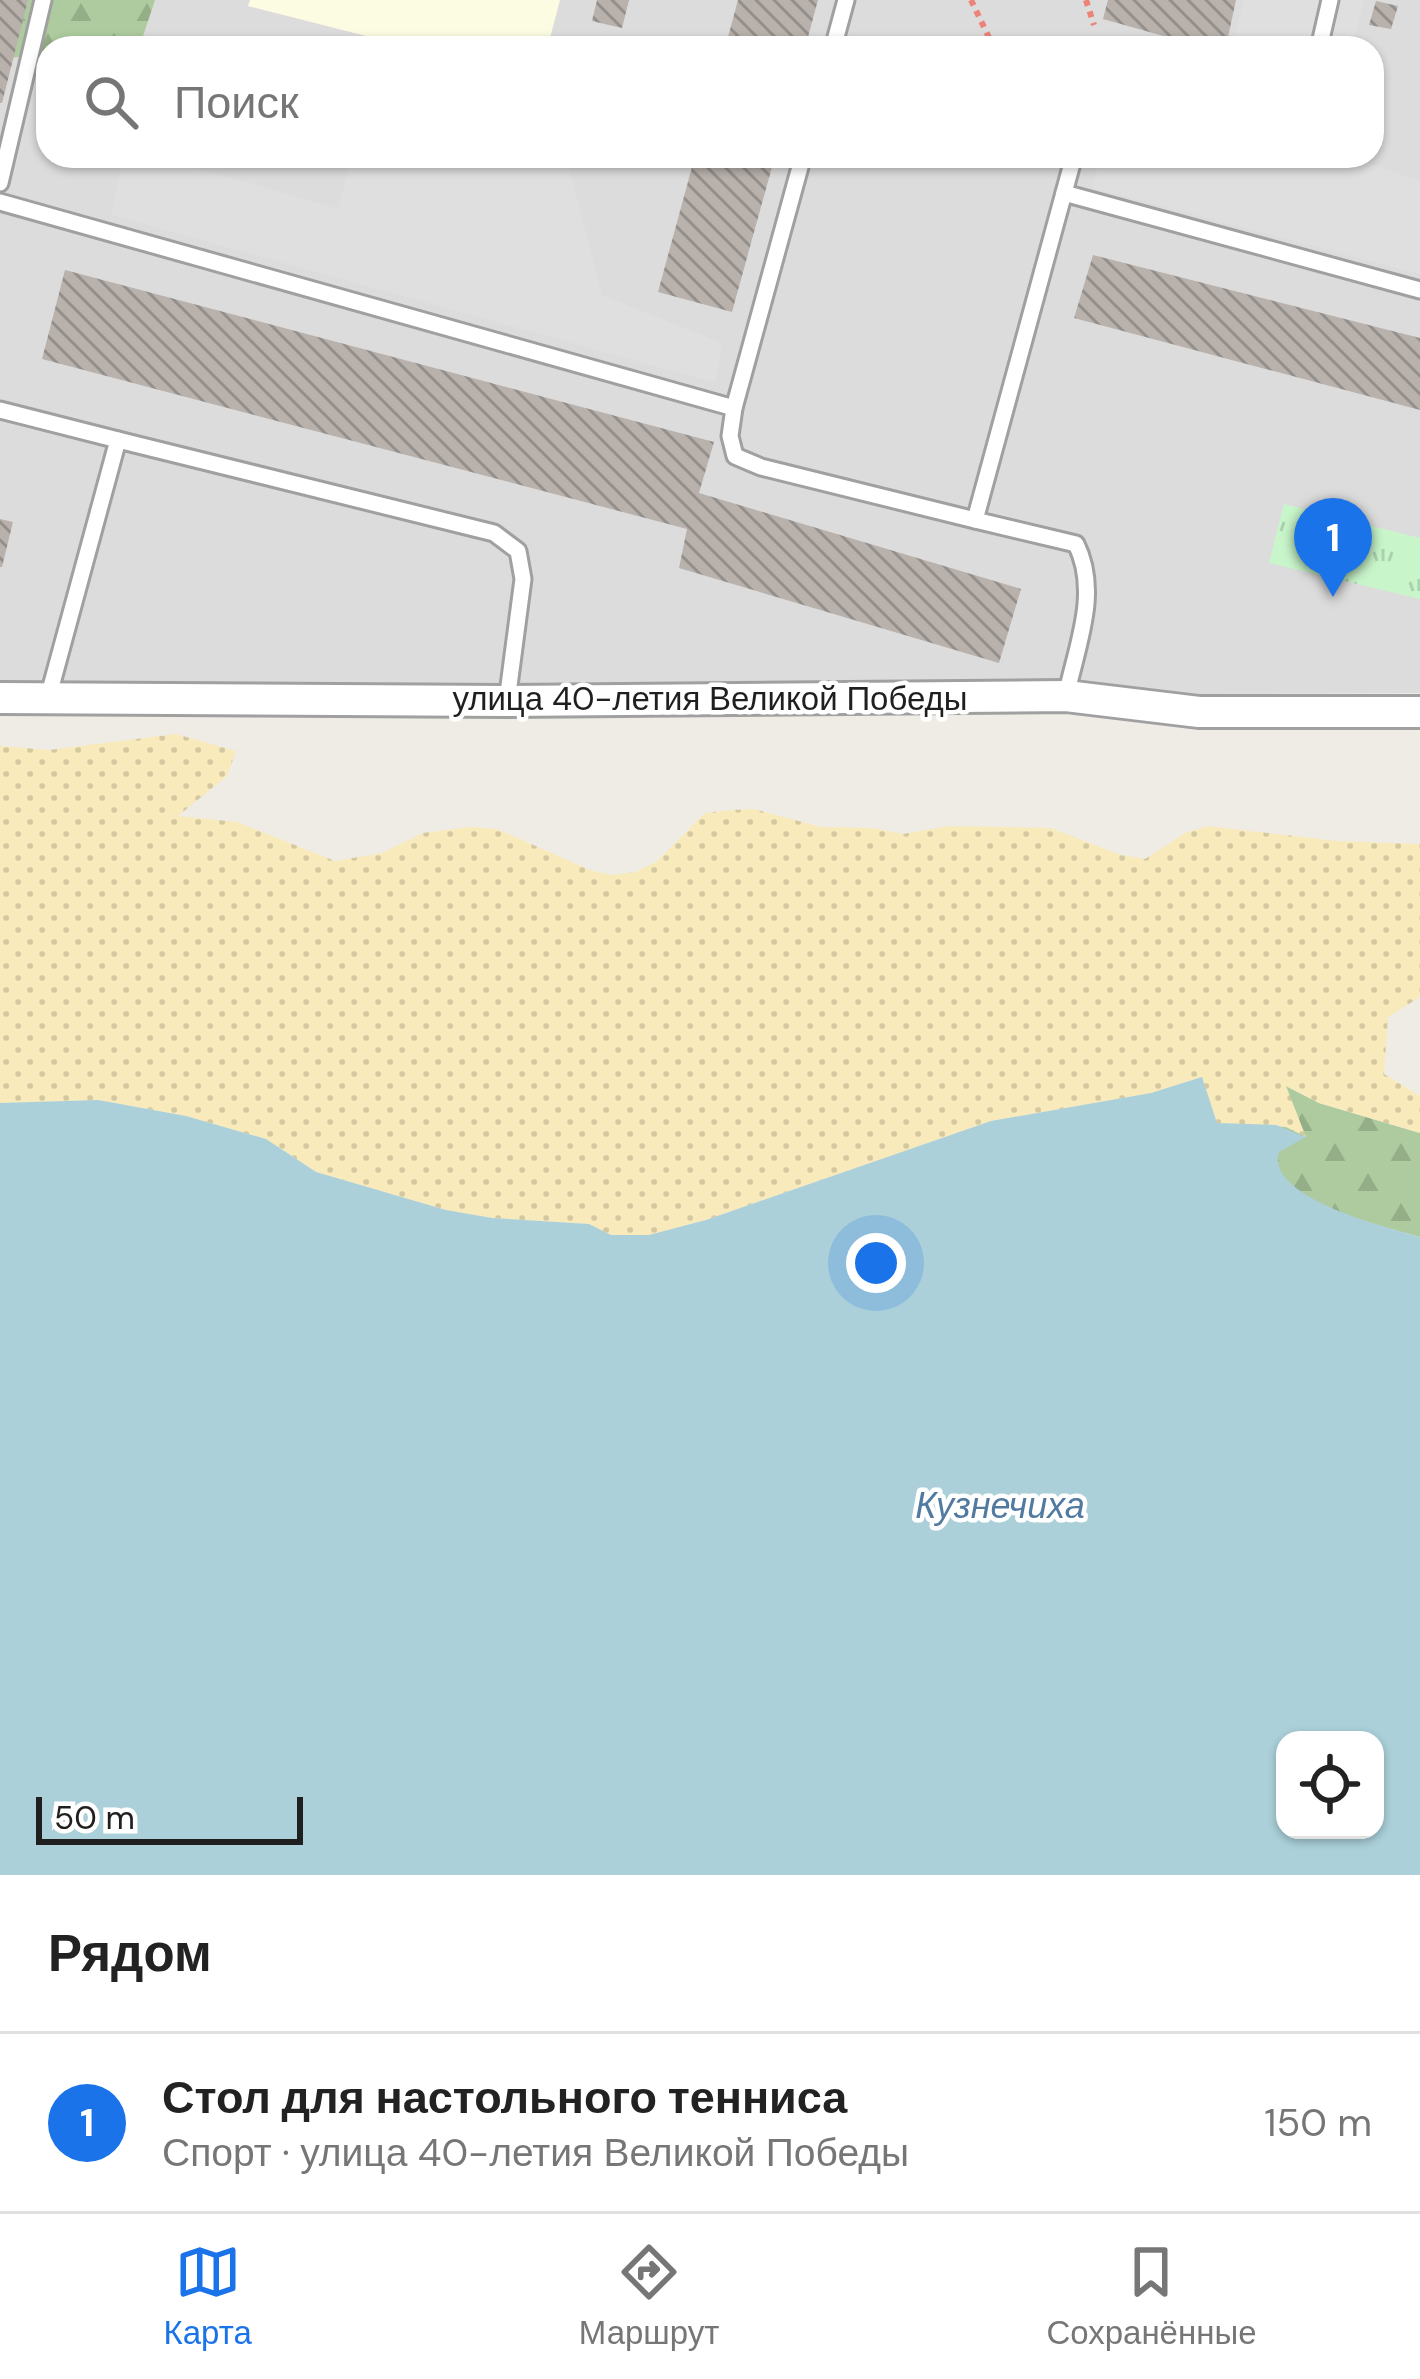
<!DOCTYPE html>
<html lang="ru">
<head>
<meta charset="utf-8">
<style>
  body { margin:0; font-family:"DM Sans",sans-serif; background:#f2f2f2; color:#222 }
  .controls { position:absolute; right:36px; bottom:36px; display:grid; overflow:hidden; border-radius:24px; box-shadow:0 3px 9px #0004 }
  .controls button { width:108px; height:108px; display:grid; place-items:center; padding:0; border:0; border-bottom:3px solid #e0e0e0; background:#fff; color:#222; font:60px sans-serif }
  .scale { position:absolute; left:36px; bottom:30px; width:267px; box-sizing:border-box; padding-left:12px; border:6px solid #1f1f1f; border-top:0; font-size:33px; line-height:42px; white-space:nowrap; color:#1f1f1f; -webkit-text-stroke:9px #fff; paint-order:stroke }
  .you { position:absolute; left:876px; top:1263px; width:42px; height:42px; margin:-30px; border:9px solid #fff; border-radius:50%; background:#1a73e8; box-shadow:0 0 0 18px #1a73e833 }
  .badge { display:grid; place-items:center; width:78px; height:78px; border-radius:50%; background:#1a73e8; color:#fff; font-size:39px; font-weight:700 }
  .pin { position:absolute; translate:-50% -99px; filter:drop-shadow(0 3px 6px #0008) }
  .pin::after { content:''; position:absolute; top:63px; width:42px; height:36px; background:inherit; clip-path:polygon(0 0,100% 0,50% 100%) }
  .list { margin:0; padding:0; list-style:none }
  h2 { display:flex; justify-content:space-between; align-items:center; height:156px; margin:0; padding:0 48px; font-size:51px }
  h2 small { font-size:39px; font-weight:400; color:#767676 }
  .list li { display:grid; grid-template-columns:78px 1fr auto; gap:36px; align-items:center; box-sizing:border-box; height:180px; padding:0 48px; border-top:3px solid #e0e0e0 }
  .list b { display:block; font-size:45px; white-space:nowrap }
  .list p { margin:0; font-size:39px; white-space:nowrap; color:#767676 }
  .list em { font-size:39px; font-style:normal; color:#767676 }
  .icon { flex:none; width:66px; height:66px; fill:none; stroke:currentColor; stroke-width:2; stroke-linecap:round; stroke-linejoin:round }
  .map { position:relative; flex:none; width:1420px; height:1875px; overflow:hidden }
  .search { position:absolute; background:#fff; box-shadow:0 3px 9px #0004; left:36px; right:36px; top:36px; height:132px; display:flex; align-items:center; gap:30px; box-sizing:border-box; padding:0 42px; border-radius:36px; color:#767676; font-size:45px }
  .sheet { height:336px; background:#fff }
  nav { display:flex; justify-content:space-around; align-items:center; box-sizing:border-box; height:168px; border-top:3px solid #e0e0e0; background:#fff; font-size:33px; color:#767676 }
  nav a { display:grid; justify-items:center; gap:6px }
  nav .on { color:#1a73e8 }
  .map>svg:first-child { display:block }
  .residential { fill:#dddcdc; fill-rule:evenodd }
  .education { fill:#fcfce2 }
  .forest { fill:url(#forest-firs) }
  .sand { fill:url(#sand-dots) }
  .park { fill:url(#park-tufts) }
  .parking { fill:#dfdfdf }
  .water { fill:#abd0d9; fill-rule:evenodd }
  .building { fill:url(#building-back-hatch) }
  .lines { fill:none; stroke-linecap:round; stroke-linejoin:round }
  .lane-casing { stroke:#a0a0a0; stroke-width:21 }
  .street-casing { stroke:#a0a0a0; stroke-width:36 }
  .path { stroke:#ed8279; stroke-width:6; stroke-dasharray:6 6; stroke-linecap:butt }
  .lane { stroke:#fff; stroke-width:15 }
  .street { stroke:#fff; stroke-width:30 }
  .labels { text-anchor:middle; dominant-baseline:central; stroke-width:9; stroke-linejoin:round; paint-order:stroke }
  .street-label { font-size:33px; fill:#1f1f1f; stroke:#fff }
  .water-label { font-size:36px; font-style:italic; fill:#517aa0; stroke:#fff }
</style>
</head>
<body>
<div class="map">
<svg width="1420" height="1875" viewBox="0 0 1420 1875">
  <defs>
    <pattern id="forest-firs" width="22" height="20" patternUnits="userSpaceOnUse" patternTransform="scale(3)"><rect width="22" height="20" fill="#adcb9f"/><path d="M5 1l3.5 6h-7zM16 11l3.5 6h-7z" fill="#94ae88"/></pattern>
    <pattern id="sand-dots" width="8" height="8" patternUnits="userSpaceOnUse" patternTransform="scale(3)"><rect width="8" height="8" fill="#f8eabb"/><path d="M2 2h.1M6 6h.1" fill="none" stroke="#d4c8a0" stroke-width="1.8" stroke-linecap="round"/></pattern>
    <pattern id="park-tufts" width="24" height="20" patternUnits="userSpaceOnUse" patternTransform="scale(3)"><rect width="24" height="20" fill="#c8f5ca"/><path d="M3 7l-1-3M5 7V3M7 7l1-3M15 17l-1-3M17 17v-4M19 17l1-3" fill="none" stroke="#abd2ad"/></pattern>
    <pattern id="building-back-hatch" width="6" height="6" patternUnits="userSpaceOnUse" patternTransform="scale(3)"><rect width="6" height="6" fill="#b8b1ac"/><path d="M-1 5l2 2M0 0l6 6M5-1l2 2" fill="none" stroke="#958f8b"/></pattern>
  </defs>
  <rect width="100%" height="100%" fill="#efece6"/>
  <path class="residential" d="M0,0H1420V693L0,699ZM48,48H1372V156H48Z"/>
  <path class="education" d="M250,0H560L550,38L581,46L413,48L248,6Z"/>
  <g class="forest">
    <path d="M26,0H155L142,39L130,48H48V54L9,58Z"/>
    <path d="M1284,1085L1319,1103L1420,1133V1237C1385,1227 1293,1205 1278,1169C1275,1160 1283,1099 1284,1085Z"/>
  </g>
  <path class="sand" d="M176,734L236,751L227,776L178,816L237,822L335,861L382,853L423,833L470,827L497,829L590,870L612,875L635,872L656,862L705,813L731,810L754,809L821,827L872,828L903,834L950,826L1051,828L1121,855L1145,859L1185,833L1208,826L1337,841L1420,844V997L1388,1017L1384,1074L1420,1096V1133L1319,1103L1286,1086L1306,1137L1286,1127L1217,1123L1201,1077L1152,1093L991,1121L706,1220L649,1235H610L589,1224L492,1218L446,1210L316,1172L266,1139L186,1116L98,1100L0,1103V746L49,750Z"/>
  <path class="park" d="M1284,504L1420,538V599L1269,563Z"/>
  <g class="parking">
    <path d="M1244,0H1364L1352,48H1232Z"/>
    <path d="M124,156H156L338,209L352,156H566L602,295L722,343L716,383L111,215Z"/>
    <path d="M1100,156H1346L1420,181V274L1093,188Z"/>
  </g>
  <path class="water" d="M1202,1077L1217,1123L1276,1125L1306,1137L1279,1152C1264,1197 1388,1228 1420,1237V1875H0V1103L98,1100L186,1116L266,1139L316,1172L446,1210L492,1218L589,1224L611,1235H649L706,1220L991,1121L1151,1093ZM1285,1740H1375V1830H1285Z"/>
  <g class="building">
    <path d="M0,0H28L2,103H0Z"/>
    <path d="M597,0H629L622,28L592,21Z"/>
    <path d="M738,0H818L805,48H725Z"/>
    <path d="M1108,0H1236L1227,42L1193,36L1167,37L1103,19Z"/>
    <path d="M1376,1L1398,6L1391,29L1369,25Z"/>
    <path d="M695,156H775L732,312L658,292Z"/>
    <path d="M1093,255L1420,338V410L1074,318Z"/>
    <path d="M65,270L714,442L699,493L1021,589L999,663L679,568L687,529L42,359Z"/>
    <path d="M0,519L13,522L2,567H0Z"/>
  </g>
  <g class="lines">
    <defs>
      <g id="lane">
        <path d="M833,48L846,0"/>
        <path d="M1103,48H1107"/>
        <path d="M1319,48L1330,0"/>
        <path d="M0,183L43,0"/>
        <path d="M1064,193L1420,290"/>
        <path d="M0,202L734,408L730,436L735,456L761,467L975,520"/>
        <path d="M734,408L803,156"/>
        <path d="M0,410L118,440L48,698"/>
        <path d="M118,440L494,533L518,551L523,579L507,701"/>
        <path d="M1066,696C1077,645 1100,592 1076,544L975,520L1074,156"/>
      </g>
      <path id="street" d="M0,698L507,701L1066,696L1199,712H1420"/>
    </defs>
    <use href="#lane" class="lane-casing"/>
    <use href="#street" class="street-casing"/>
    <g class="path">
      <path d="M971,0L994,48"/>
      <path d="M1086,0L1094,25"/>
    </g>
    <use href="#lane" class="lane"/>
    <use href="#street" class="street"/>
  </g>
  <g class="labels">
    <g class="street-label">
      <text x="710" y="698">улица 40-летия Великой Победы</text>
    </g>
    <g class="water-label">
      <text x="1000" y="1505">Кузнечиха</text>
    </g>
  </g>
</svg>
<div class="controls">
<button><svg class="icon" aria-label="locate" viewBox="0 0 24 24"><circle cx="12" cy="12" r="6"/><path d="M12 2v4M12 18v4M2 12h4M18 12h4"/></svg></button>
</div>
<div class="scale">50 m</div>
<div class="you"></div>
<div class="pin badge" style="left:1333px;top:597px">1</div>
<div class="search"><svg class="icon" aria-label="search" viewBox="0 0 24 24"><circle cx="10" cy="10" r="6"/><path d="M15 15l6 6"/></svg>Поиск</div>
</div>
<section class="sheet">
<h2>Рядом<small></small></h2>
<ul class="list">
<li><span class="badge">1</span><div><b>Стол для настольного тенниса</b><p>Спорт · улица 40-летия Великой Победы</p></div><em>150 m</em></li>
</ul>
</section>
<nav>
<a class="on"><svg class="icon" aria-label="map" viewBox="0 0 24 24"><path d="M3 6l6-2 6 2 6-2v14l-6 2-6-2-6 2zM9 4v14M15 6v14"/></svg>Карта</a>
<a><svg class="icon" aria-label="directions" viewBox="0 0 24 24"><path d="M12 3l9 9-9 9-9-9zM9 14v-3h6M13 9l2 2-2 2"/></svg>Маршрут</a>
<a><svg class="icon" aria-label="saved" viewBox="0 0 24 24"><path d="M7 4h10v16l-5-4-5 4z"/></svg>Сохранённые</a>
</nav>
</body>
</html>
